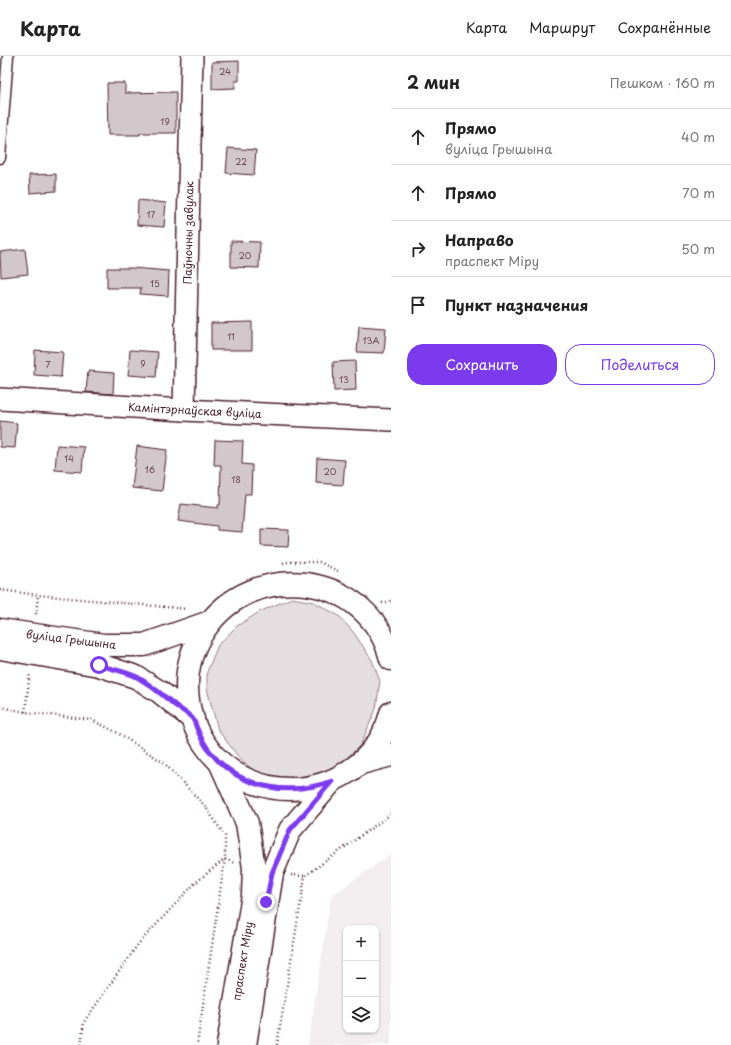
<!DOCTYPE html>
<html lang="ru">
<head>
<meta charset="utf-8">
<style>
  body { margin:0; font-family:"Playpen Sans",sans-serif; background:#f6f6f6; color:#222 }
  .controls { position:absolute; right:12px; bottom:12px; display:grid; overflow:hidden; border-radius:8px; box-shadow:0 1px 3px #0004 }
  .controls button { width:36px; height:36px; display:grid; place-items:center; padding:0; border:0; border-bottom:1px solid #e0e0e0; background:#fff; color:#222; font:20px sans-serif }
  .stop { position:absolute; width:12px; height:12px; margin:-9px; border:3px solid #7c3aed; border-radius:50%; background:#fff }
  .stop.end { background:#7c3aed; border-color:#fff; box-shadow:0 1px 4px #0008 }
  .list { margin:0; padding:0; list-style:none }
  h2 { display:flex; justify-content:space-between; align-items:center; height:52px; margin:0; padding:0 16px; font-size:17px }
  h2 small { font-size:13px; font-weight:400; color:#767676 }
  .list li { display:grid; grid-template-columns:26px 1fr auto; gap:12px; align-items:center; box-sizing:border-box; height:56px; padding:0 16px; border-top:1px solid #e0e0e0 }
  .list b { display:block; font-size:15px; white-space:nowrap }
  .list p { margin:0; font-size:13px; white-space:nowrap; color:#767676 }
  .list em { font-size:13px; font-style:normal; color:#767676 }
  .actions { display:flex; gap:8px; padding:12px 16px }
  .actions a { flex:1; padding:9px 0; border:1px solid #7c3aed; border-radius:16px; text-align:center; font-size:14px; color:#7c3aed }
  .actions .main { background:#7c3aed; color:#fff }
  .icon { flex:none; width:22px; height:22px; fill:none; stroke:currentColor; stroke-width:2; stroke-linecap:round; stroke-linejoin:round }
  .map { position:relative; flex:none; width:391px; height:989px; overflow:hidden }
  header { display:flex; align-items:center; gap:24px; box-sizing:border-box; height:56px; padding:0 20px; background:#fff; border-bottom:1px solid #e0e0e0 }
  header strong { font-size:19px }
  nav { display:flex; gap:22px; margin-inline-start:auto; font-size:14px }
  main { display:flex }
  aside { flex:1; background:#fff }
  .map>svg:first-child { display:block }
  .built { fill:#f2eeef; fill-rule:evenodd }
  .green { fill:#e5dee0; stroke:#987e86 }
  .building { fill:#d2c7cb; stroke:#4a1f2b }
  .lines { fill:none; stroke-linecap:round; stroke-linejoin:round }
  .service-casing { stroke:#4a1f2b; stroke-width:13 }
  .minor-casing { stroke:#4a1f2b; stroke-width:24 }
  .tertiary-casing { stroke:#4a1f2b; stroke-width:25 }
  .primary-casing { stroke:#4a1f2b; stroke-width:25 }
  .path { stroke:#4a1f2b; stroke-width:2.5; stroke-dasharray:1 3; stroke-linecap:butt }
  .service { stroke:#fff; stroke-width:10 }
  .minor { stroke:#fff; stroke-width:21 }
  .tertiary { stroke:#fff; stroke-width:22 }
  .primary { stroke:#fff; stroke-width:22 }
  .route { stroke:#7c3aed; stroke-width:5 }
  .labels { text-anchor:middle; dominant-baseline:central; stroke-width:3.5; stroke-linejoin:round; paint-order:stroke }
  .number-label { font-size:9px; fill:#6c4953 }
  .street-label { font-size:11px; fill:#4a1f2b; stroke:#fff }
</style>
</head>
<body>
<header>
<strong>Карта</strong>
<nav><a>Карта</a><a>Маршрут</a><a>Сохранённые</a></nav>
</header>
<main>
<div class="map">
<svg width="391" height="989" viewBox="0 0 391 989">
  <rect width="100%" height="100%" fill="#fff"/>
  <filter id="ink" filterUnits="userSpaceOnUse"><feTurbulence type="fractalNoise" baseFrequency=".025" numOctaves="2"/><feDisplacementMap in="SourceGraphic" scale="8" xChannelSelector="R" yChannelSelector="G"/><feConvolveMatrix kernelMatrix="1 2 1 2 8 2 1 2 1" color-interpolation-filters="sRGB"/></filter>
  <g filter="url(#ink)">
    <path class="built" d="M391,798V989H308L331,840ZM346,872H376V974H346Z"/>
    <path class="green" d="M292,542L314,546L339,560L354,577L372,604L380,625L376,653L361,688L338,712L281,727L256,717L237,699L218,674L207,633V616L218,589L237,570L261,555Z"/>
    <g class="building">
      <path d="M239,5V25H235V32L212,33V6Z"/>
      <path d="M107,27H125V37L176,36V77H140V79H108Z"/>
      <path d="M228,92L256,94L254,119L226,117Z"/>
      <path d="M56,118V135L30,137L29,119Z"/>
      <path d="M138,144L166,147L164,171L137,169Z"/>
      <path d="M231,185L260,186L259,212L231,211Z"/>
      <path d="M25,193L28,218L1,221L0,196Z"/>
      <path d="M107,212H132L169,215L168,240L140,238L141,232H107Z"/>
      <path d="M252,266V294H211V267Z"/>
      <path d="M359,270L386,272L384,297L357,296Z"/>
      <path d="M35,294L63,296L61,321L34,319Z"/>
      <path d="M130,294L158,296L156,321L128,319Z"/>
      <path d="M355,305L356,334L334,335L333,306Z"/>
      <path d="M88,315L114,317L113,338L86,336Z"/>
      <path d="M0,365L17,367L15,392L0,391Z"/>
      <path d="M215,384L243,385L242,408L252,409L251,438H245L242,476L217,474V470L178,465L181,448L218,452V449H220L221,409H214Z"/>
      <path d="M57,389L84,391L82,416L55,414Z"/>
      <path d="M137,390L167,394L162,435L132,432Z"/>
      <path d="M317,402L345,404L343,429L316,427Z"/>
      <path d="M261,473L289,474L288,491L261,490Z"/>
    </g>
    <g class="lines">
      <defs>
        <path id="service" d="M0,102L8,0"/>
        <g id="minor">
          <path d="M0,343L184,354L391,364"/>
          <path d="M184,354L192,0"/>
        </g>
        <path id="tertiary" d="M361,707L391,699"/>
        <g id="primary">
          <path d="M0,574L104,589H144L210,566"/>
          <path d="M0,592L99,609L136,621L160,636L193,663"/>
          <path d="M391,603C369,516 254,501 205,573C193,590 187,610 187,630C188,718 286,763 355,711C373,698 386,678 391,657"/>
          <path d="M220,706L247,767L254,812L253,839L228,989"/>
          <path d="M245,989L272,817L290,774L332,725"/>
        </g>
      </defs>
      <use href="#service" class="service-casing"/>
      <use href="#minor" class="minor-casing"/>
      <use href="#tertiary" class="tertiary-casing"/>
      <use href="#primary" class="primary-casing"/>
      <g class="path">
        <path d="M283,507L288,506H319L338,515"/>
        <path d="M0,534L38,539L187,553"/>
        <path d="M382,547L391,545"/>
        <path d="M36,558L38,539"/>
        <path d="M0,651L25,656L92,664L118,677L164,707L205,750L225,780V803L197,989"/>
        <path d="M25,656L30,617"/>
        <path d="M291,819L305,820"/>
        <path d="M81,989L84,966L139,887L195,827L225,803L234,807"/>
        <path d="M277,989L305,820L391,758"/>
      </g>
      <use href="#service" class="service"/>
      <use href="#minor" class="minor"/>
      <use href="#tertiary" class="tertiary"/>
      <use href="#primary" class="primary"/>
    </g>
  </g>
  <g class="lines" filter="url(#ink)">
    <path class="route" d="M99,609C111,613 125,615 137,621C151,629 164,640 176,650C181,654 189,658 193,663C195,667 197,673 199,677C201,683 205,688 208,693C238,733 287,741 332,725L290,774L272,817L266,846"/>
  </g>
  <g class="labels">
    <g class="number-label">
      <text x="225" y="15">24</text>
      <text x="165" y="65">19</text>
      <text x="241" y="105">22</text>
      <text x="151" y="158">17</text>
      <text x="245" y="199">20</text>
      <text x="155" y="227">15</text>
      <text x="231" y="280">11</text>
      <text x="371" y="284">13А</text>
      <text x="143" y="307">9</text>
      <text x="48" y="308">7</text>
      <text x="344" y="323">13</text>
      <text x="69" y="402">14</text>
      <text x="150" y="413">16</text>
      <text x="330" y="415">20</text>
      <text x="236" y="423">18</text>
    </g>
    <g class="street-label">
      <text transform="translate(188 177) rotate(-89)">Паўночны завулак</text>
      <text transform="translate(195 354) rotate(3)">Камінтэрнаўская вуліца</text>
      <text transform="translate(71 583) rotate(7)">вуліца Грышына</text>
      <text transform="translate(242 905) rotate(-81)">праспект Міру</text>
    </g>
  </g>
</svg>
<div class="controls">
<button>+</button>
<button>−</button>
<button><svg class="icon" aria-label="layers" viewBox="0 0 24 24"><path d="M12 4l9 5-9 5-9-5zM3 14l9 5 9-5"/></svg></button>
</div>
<div class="stop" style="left:99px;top:609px"></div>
<div class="stop end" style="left:266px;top:846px"></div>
</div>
<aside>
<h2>2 мин<small>Пешком · 160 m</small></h2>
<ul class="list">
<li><svg class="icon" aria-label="ahead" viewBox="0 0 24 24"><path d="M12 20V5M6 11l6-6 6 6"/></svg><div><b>Прямо</b><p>вуліца Грышына</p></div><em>40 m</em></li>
<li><svg class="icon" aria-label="ahead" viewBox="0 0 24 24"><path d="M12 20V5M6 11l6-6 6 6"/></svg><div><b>Прямо</b></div><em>70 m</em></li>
<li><svg class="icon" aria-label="right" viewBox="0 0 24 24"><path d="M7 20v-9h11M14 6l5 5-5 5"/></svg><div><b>Направо</b><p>праспект Міру</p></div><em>50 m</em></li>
<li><svg class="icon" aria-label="arrive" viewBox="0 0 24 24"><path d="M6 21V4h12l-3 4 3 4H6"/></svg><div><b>Пункт назначения</b></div></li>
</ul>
<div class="actions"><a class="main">Сохранить</a><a>Поделиться</a></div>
</aside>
</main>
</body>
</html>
